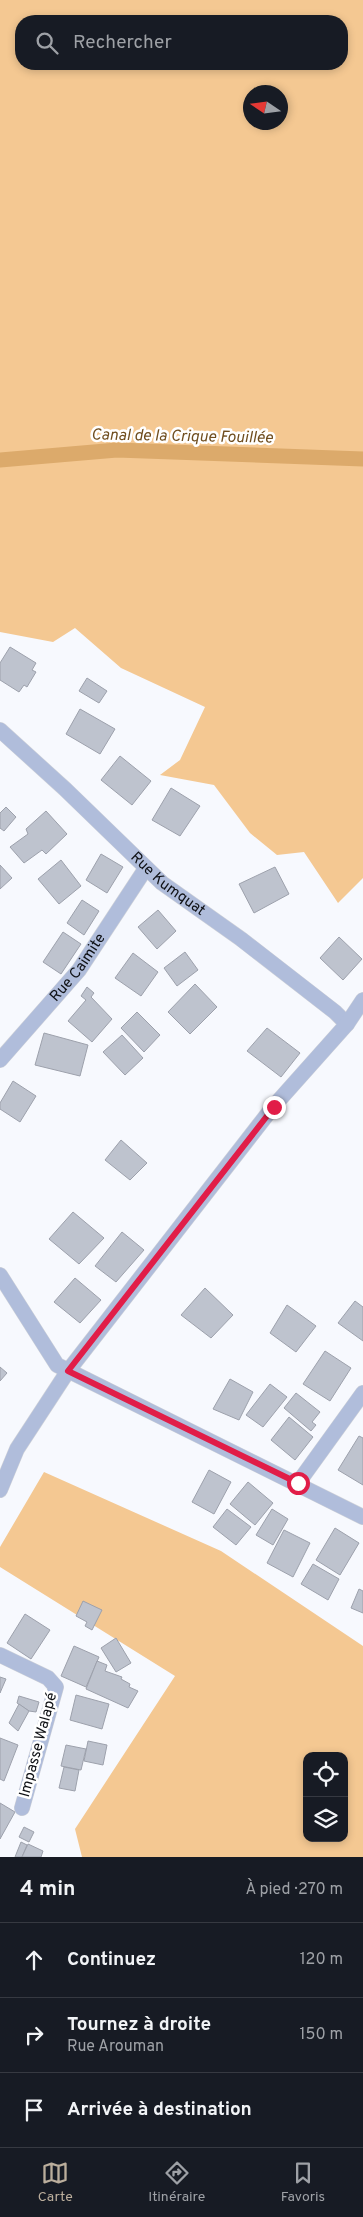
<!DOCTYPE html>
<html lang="fr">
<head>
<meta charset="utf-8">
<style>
  body { margin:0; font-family:Overpass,sans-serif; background:#20242c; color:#f1f3f6 }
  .controls { position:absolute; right:15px; bottom:15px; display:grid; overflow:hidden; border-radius:10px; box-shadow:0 2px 8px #0003 }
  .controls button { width:45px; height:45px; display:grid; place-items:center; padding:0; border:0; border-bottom:1px solid #363941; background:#171b24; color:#f1f3f6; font:25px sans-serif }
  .compass { position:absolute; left:243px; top:85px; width:45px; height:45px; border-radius:50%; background:#171b24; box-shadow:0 2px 8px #0003; rotate:283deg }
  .stop { position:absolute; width:15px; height:15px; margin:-11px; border:4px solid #e11d48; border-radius:50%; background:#fff }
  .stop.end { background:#e11d48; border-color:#fff; box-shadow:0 1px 5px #0008 }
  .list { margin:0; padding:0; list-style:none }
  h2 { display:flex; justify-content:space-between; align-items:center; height:65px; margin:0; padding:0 20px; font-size:21px }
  h2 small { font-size:16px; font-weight:400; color:#9ea1a6 }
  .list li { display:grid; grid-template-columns:32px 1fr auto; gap:15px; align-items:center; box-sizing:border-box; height:75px; padding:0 20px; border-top:1px solid #363941 }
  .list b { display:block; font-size:19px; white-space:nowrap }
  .list p { margin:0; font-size:16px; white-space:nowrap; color:#9ea1a6 }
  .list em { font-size:16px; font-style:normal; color:#9ea1a6 }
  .icon { flex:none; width:28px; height:28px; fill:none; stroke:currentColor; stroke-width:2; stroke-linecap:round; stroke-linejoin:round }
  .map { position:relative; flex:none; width:363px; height:1857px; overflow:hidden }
  .search { position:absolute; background:#171b24; box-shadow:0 2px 8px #0003; left:15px; right:15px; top:15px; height:55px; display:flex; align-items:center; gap:12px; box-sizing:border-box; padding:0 18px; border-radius:20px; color:#9ea1a6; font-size:19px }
  .sheet { height:290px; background:#171b24 }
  nav { display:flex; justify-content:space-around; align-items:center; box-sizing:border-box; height:70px; border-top:1px solid #363941; background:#171b24; font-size:14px; color:#9ea1a6 }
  nav a { display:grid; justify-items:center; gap:2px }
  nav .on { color:#bbae9c }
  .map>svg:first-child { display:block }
  .green { fill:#f4c892; fill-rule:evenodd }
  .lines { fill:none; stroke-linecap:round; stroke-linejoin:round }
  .canal { stroke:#dcaa6b; stroke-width:15 }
  .building { fill:#bec3ce; stroke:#9da1ac }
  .minor-casing { stroke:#d2d4d9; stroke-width:16 }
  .minor { stroke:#b0bddb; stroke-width:15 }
  .route { stroke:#e11d48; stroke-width:6 }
  .labels { text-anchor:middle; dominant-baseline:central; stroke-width:5; stroke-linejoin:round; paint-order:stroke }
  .street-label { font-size:15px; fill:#0f1115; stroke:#fff }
  .water-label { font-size:16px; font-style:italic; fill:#6f4d1e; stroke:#fff }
</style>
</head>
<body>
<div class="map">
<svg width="363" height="1857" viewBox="0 0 363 1857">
  <rect width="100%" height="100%" fill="#f7f9fe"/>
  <g class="green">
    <path d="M0,0H363V878L338,903L304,852L277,855L250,833L214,785L160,775L180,760L205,707L121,668L75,628L53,642L0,632ZM342,21V64H21V21ZM280,92V122H250V92Z"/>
    <path d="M44,1472L221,1551L363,1646V1857H82L75,1829L175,1676L0,1567V1547ZM307,1756H344V1838H307Z"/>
  </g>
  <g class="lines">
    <path class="canal" d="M0,460L117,450L363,459"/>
  </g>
  <g class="building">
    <path d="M10,647L36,663L32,670L36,672L27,687L24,685L19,692L0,680V663Z"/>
    <path d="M87,678L107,691L99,703L79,691Z"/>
    <path d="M80,709L115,729L100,754L66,734Z"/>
    <path d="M120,756L151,781L132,805L101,780Z"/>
    <path d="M171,788L200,806L180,836L152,820Z"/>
    <path d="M6,807L16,817L4,831L0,828V813Z"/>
    <path d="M46,811L67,834L46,854L42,850L24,863L10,847L28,834L26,829Z"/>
    <path d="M101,854L123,867L107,893L86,880Z"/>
    <path d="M61,860L81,886L59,904L38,879Z"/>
    <path d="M0,865L12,878L0,889Z"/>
    <path d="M275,867L289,894L254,913L239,884Z"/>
    <path d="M82,900L99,911L84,935L67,923Z"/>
    <path d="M158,910L176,931L157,949L138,927Z"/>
    <path d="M63,932L81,944L61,974L43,962Z"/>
    <path d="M339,937L362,959L343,980L320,958Z"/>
    <path d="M185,952L198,970L177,986L164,968Z"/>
    <path d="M133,953L158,972L141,996L115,978Z"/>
    <path d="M195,984L217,1007L190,1034L168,1012Z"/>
    <path d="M87,987L94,993L91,997L112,1019L92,1042L68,1021L86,1000L81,996Z"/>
    <path d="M137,1012L160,1035L144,1052L121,1028Z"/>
    <path d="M267,1028L300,1053L281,1077L247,1051Z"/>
    <path d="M44,1033L88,1045L80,1076L35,1065Z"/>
    <path d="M122,1035L143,1058L125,1075L103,1052Z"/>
    <path d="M13,1081L36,1096L20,1122L0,1109V1103Z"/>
    <path d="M121,1140L147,1163L130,1180L105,1160Z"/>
    <path d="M73,1212L104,1238L79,1264L49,1239Z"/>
    <path d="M122,1232L144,1250L116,1282L95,1266Z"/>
    <path d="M75,1278L101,1300L80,1323L54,1302Z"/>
    <path d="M205,1288L233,1315L211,1338L181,1315Z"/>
    <path d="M355,1301L363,1307V1341L338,1323Z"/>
    <path d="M287,1305L316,1326L296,1352L270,1333Z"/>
    <path d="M325,1351L351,1368L330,1401L303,1384Z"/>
    <path d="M0,1367L7,1373L0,1381Z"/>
    <path d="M230,1379L253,1392L239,1420L213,1409Z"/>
    <path d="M270,1384L287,1397L263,1427L246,1415Z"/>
    <path d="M296,1393L320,1412L312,1422L316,1425L311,1431L284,1408Z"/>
    <path d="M289,1417L313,1437L295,1460L271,1440Z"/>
    <path d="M359,1436L363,1438V1485L338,1470Z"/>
    <path d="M209,1470L231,1482L214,1514L192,1502Z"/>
    <path d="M248,1482L273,1503L255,1525L230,1504Z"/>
    <path d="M227,1509L251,1527L236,1545L213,1527Z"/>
    <path d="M272,1509L288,1519L273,1545L256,1535Z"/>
    <path d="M335,1528L359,1543L340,1575L316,1560Z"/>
    <path d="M284,1530L310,1543L293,1577L267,1563Z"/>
    <path d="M313,1564L339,1579L328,1600L301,1584Z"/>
    <path d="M359,1589L363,1591V1613L351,1608Z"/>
    <path d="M83,1601L102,1610L92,1630L85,1626L87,1622L76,1616Z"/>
    <path d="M25,1614L50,1630L31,1659L7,1643Z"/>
    <path d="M116,1638L131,1663L116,1672L101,1648Z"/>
    <path d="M74,1646L99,1657L86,1687L61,1676Z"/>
    <path d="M97,1661L107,1665L105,1671L122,1677L121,1679L130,1684L129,1687L138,1691L128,1708L86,1689Z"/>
    <path d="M0,1677L6,1679L0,1693Z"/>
    <path d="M76,1695L109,1704L102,1729L70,1720Z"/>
    <path d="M19,1696L39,1702L36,1712L29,1711L17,1703Z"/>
    <path d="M19,1704L29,1711L18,1731L9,1723Z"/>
    <path d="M0,1738L18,1745L4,1781L0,1779Z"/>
    <path d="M88,1741L107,1745L103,1765L84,1761Z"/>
    <path d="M66,1745L86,1749L81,1770L61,1766Z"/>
    <path d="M64,1767L79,1770L75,1791L59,1788Z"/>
    <path d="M0,1803L15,1812L0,1839Z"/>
    <path d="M24,1827L34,1832L29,1842L19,1837Z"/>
    <path d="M21,1842L27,1845L22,1857H15Z"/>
    <path d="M28,1844L43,1851L41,1857H22Z"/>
  </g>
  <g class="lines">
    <defs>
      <g id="minor">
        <path id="s1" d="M0,730L65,789L162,883L241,939L335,1012L347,1024"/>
        <path id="s2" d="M0,1060L79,970L146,868"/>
        <path d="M0,1275L57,1365L363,1517"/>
        <path d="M298,1483L363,1393"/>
        <path d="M0,1490L17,1449L68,1371L273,1107L347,1024L363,1000"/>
        <path d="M0,1655L48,1678L56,1687L22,1808"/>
      </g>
    </defs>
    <use href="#minor" class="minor-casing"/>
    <use href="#minor" class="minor"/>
  </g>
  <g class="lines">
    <path class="route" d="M274,1107L68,1371L298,1483"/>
  </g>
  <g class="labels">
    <g class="street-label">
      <text stroke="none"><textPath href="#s1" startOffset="228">Rue Kumquat</textPath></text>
      <text stroke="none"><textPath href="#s2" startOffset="121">Rue Caimite</textPath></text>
      <text transform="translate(39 1745) rotate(-75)">Impasse Walapé</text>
    </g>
    <g class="water-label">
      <text transform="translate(182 437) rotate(1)">Canal de la Crique Fouillée</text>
    </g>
  </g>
</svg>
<div class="controls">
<button><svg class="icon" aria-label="locate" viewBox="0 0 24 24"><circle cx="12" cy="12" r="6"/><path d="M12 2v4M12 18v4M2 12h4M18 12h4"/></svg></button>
<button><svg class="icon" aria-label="layers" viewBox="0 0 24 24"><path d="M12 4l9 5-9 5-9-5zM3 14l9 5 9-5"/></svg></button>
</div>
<svg class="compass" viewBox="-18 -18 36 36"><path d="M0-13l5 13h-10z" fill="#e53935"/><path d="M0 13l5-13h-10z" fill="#9ea1a6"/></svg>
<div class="stop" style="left:298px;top:1483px"></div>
<div class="stop end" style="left:274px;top:1107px"></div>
<div class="search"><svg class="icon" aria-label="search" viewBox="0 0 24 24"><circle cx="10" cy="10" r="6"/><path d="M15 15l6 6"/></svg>Rechercher</div>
</div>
<section class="sheet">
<h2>4 min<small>À pied · 270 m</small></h2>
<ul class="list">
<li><svg class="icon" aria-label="ahead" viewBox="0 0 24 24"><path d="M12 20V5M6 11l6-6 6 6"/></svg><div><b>Continuez</b></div><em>120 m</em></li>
<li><svg class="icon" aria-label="right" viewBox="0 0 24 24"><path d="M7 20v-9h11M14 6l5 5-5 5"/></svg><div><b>Tournez à droite</b><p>Rue Arouman</p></div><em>150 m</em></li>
<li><svg class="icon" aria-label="arrive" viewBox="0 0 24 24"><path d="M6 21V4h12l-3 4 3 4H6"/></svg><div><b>Arrivée à destination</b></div></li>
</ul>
</section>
<nav>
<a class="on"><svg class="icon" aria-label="map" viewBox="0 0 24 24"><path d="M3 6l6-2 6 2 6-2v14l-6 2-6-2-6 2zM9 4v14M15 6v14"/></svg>Carte</a>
<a><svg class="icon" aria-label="directions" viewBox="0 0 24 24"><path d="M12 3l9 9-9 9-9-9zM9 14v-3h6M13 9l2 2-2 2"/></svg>Itinéraire</a>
<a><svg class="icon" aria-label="saved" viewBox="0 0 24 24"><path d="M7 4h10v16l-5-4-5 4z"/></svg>Favoris</a>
</nav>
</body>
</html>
